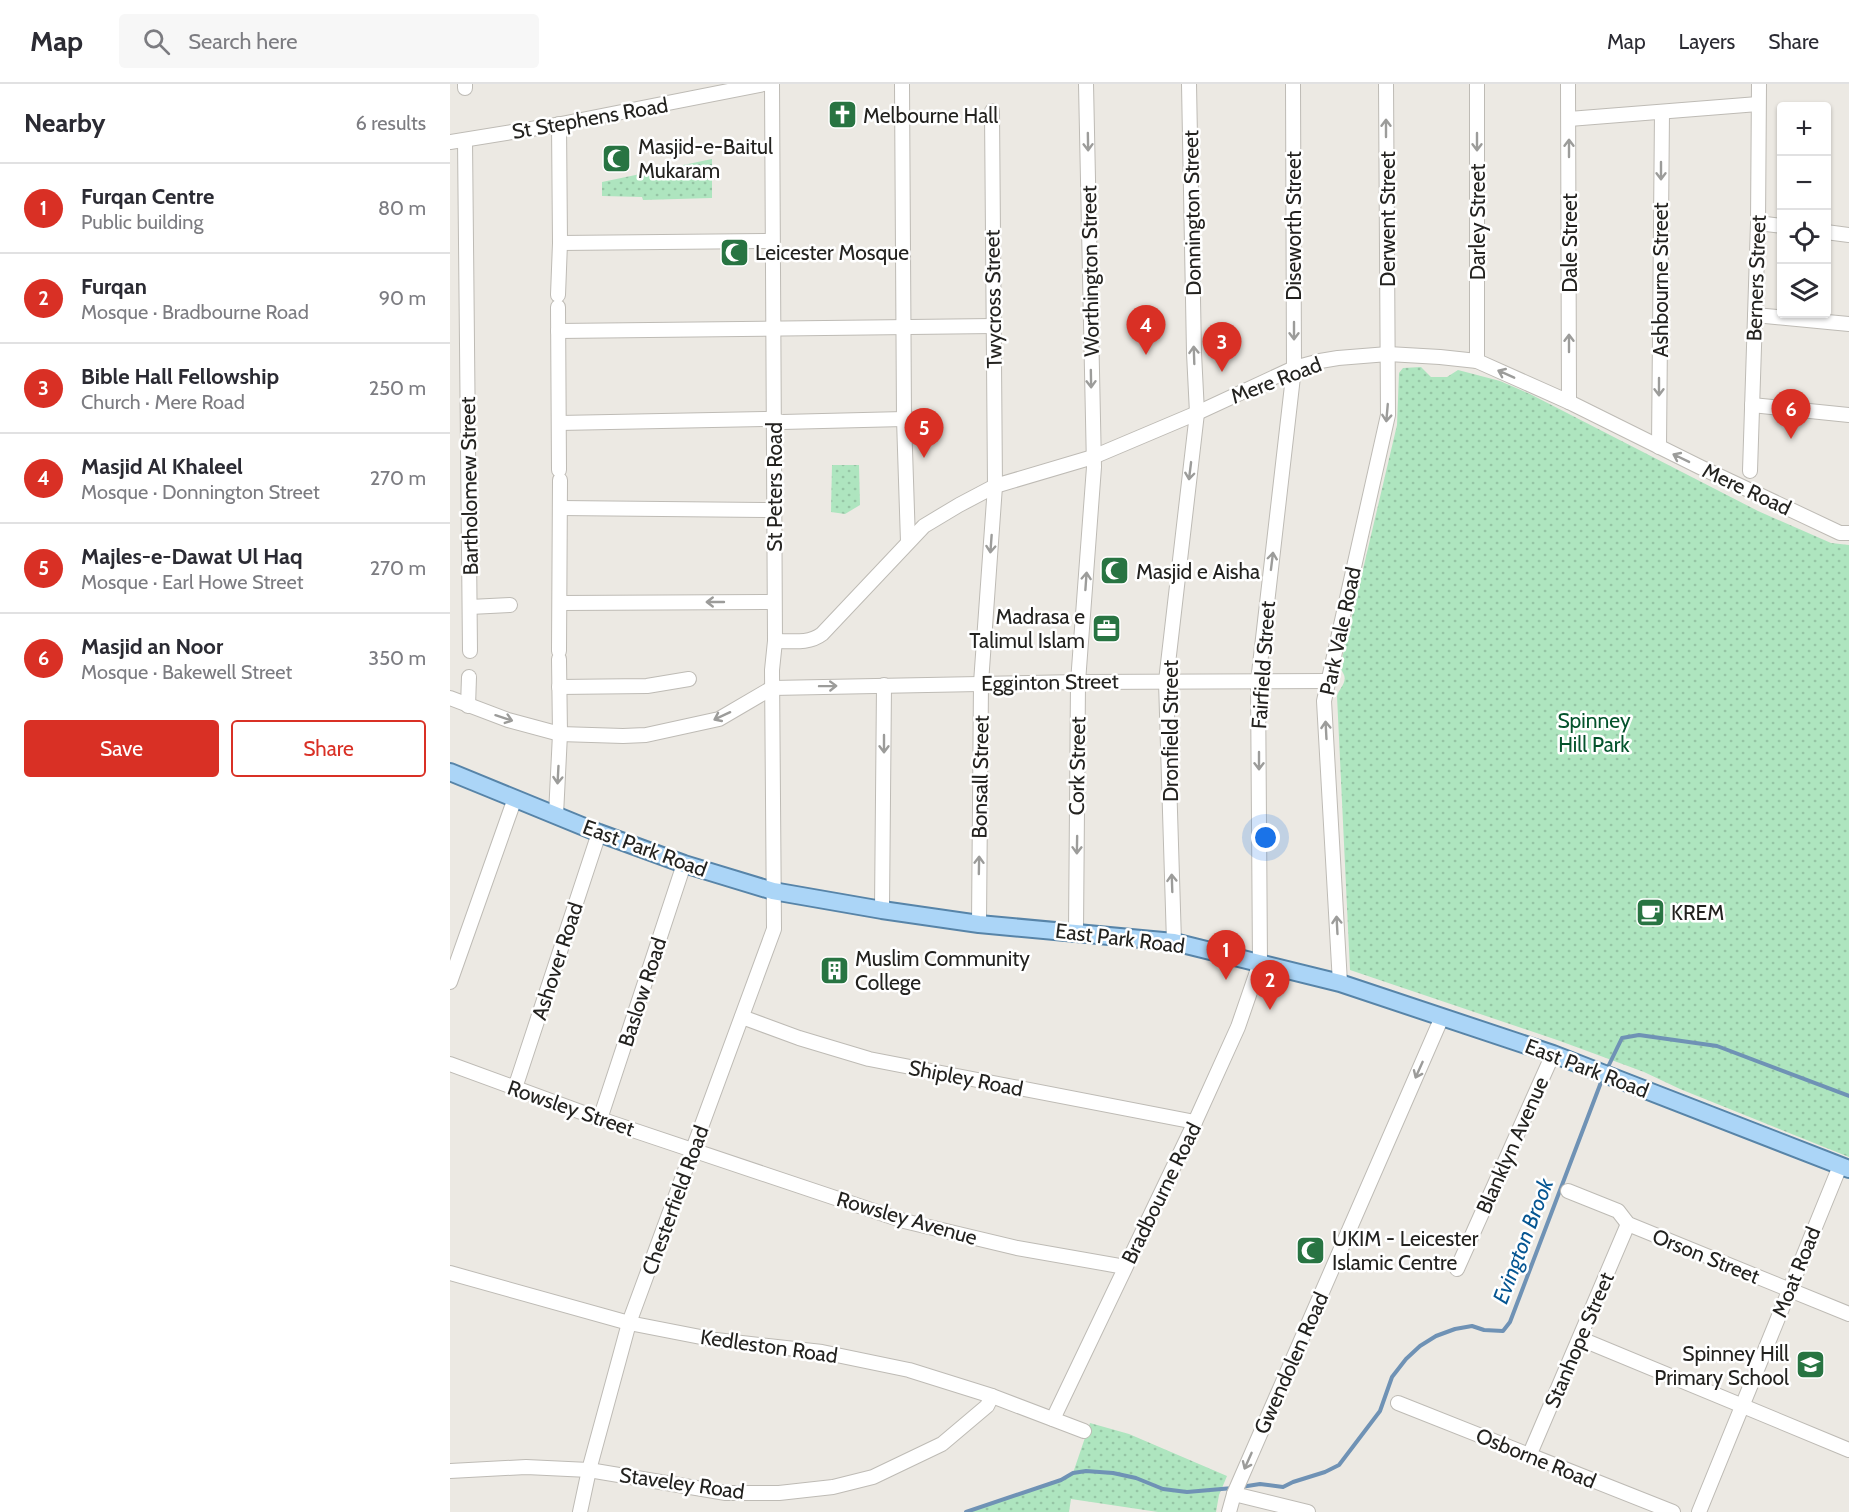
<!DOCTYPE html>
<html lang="en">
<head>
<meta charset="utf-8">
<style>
  body { margin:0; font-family:Cabin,sans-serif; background:#f7f7f7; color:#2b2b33 }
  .controls { position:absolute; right:18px; top:18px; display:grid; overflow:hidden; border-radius:6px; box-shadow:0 2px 4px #0004 }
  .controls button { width:54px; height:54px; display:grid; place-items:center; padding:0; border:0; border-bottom:2px solid #e1e1e2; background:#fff; color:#2b2b33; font:30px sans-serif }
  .you { position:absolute; left:816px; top:754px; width:21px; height:21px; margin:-15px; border:4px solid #fff; border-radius:50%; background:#1a73e8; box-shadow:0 0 0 9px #1a73e833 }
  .badge { display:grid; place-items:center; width:39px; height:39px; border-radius:50%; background:#d93025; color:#fff; font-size:20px; font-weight:700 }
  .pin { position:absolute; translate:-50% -50px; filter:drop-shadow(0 2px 3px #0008) }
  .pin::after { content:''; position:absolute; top:32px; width:21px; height:18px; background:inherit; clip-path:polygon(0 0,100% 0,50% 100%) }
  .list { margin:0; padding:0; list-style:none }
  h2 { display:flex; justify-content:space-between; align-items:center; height:78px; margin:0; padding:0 24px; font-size:26px }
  h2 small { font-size:20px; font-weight:400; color:#7c7c81 }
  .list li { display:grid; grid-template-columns:39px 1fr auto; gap:18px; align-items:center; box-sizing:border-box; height:90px; padding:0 24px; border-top:2px solid #e1e1e2 }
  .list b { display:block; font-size:22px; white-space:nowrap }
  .list p { margin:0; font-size:20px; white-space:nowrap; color:#7c7c81 }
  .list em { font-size:20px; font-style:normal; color:#7c7c81 }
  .actions { display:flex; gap:12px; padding:18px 24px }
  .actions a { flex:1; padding:14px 0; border:2px solid #d93025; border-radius:6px; text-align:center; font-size:21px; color:#d93025 }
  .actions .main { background:#d93025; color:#fff }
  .icon { flex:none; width:33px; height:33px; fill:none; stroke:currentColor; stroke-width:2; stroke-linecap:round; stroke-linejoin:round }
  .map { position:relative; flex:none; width:1399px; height:1428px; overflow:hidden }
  header { display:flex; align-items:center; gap:36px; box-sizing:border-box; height:84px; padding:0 30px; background:#fff; border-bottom:2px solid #e1e1e2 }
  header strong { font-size:28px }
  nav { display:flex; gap:33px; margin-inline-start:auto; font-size:21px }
  .search { width:420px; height:54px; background:#f7f7f7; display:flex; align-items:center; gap:15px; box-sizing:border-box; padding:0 21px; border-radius:6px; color:#7c7c81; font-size:22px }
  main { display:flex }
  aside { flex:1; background:#fff }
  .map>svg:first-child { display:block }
  .park { fill:url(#park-dots) }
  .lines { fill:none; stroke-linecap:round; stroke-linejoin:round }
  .stream { stroke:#6f92b5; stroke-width:4 }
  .minor-casing { stroke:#bebbb5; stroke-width:16 }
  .major-casing { stroke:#5784a8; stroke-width:20 }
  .minor { stroke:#fff; stroke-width:14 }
  .major { stroke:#abd5f7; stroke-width:16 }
  .oneway { stroke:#9c9c9a }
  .labels { text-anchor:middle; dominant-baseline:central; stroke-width:5; stroke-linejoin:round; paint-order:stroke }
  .poi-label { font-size:21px; fill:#23221f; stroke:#fff; text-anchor:start }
  .street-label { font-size:21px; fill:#23221f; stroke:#fff }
  .park-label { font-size:21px; fill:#04532c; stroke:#fff }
  .water-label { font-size:22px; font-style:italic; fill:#065692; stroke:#fff }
</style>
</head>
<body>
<header>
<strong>Map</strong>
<div class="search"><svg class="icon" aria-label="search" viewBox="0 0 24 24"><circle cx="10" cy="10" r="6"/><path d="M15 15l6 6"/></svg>Search here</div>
<nav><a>Map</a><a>Layers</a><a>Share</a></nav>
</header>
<main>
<aside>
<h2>Nearby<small>6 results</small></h2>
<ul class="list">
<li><span class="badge">1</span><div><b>Furqan Centre</b><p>Public building</p></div><em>80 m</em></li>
<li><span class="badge">2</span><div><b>Furqan</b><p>Mosque · Bradbourne Road</p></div><em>90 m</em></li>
<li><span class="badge">3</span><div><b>Bible Hall Fellowship</b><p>Church · Mere Road</p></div><em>250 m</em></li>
<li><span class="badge">4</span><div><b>Masjid Al Khaleel</b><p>Mosque · Donnington Street</p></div><em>270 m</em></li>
<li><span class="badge">5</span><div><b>Majles-e-Dawat Ul Haq</b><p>Mosque · Earl Howe Street</p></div><em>270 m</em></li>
<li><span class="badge">6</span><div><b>Masjid an Noor</b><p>Mosque · Bakewell Street</p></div><em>350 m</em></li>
</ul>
<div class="actions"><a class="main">Save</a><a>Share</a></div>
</aside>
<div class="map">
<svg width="1399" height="1428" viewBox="0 0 1399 1428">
  <defs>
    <pattern id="park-dots" width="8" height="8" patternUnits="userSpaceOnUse" patternTransform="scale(1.5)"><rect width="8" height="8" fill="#aee5bf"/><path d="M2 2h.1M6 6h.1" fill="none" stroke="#95c4a4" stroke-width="1.8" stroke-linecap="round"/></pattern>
  </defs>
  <rect width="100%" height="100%" fill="#ece9e3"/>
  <g class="park">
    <path d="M262,75V114L193,116L192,113L152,112V98Z"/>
    <path d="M971,283L981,293H997L1008,286L1050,297L1080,310L1308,427L1381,459L1399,461V1073L1230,1005L1194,988L1110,957L900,886L887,612C889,605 897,599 894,591C893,588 891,586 890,583L947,341L949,289L953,284Z"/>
    <path d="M382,381H409L410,421L395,430L381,428Z"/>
    <path d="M640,1339L679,1350L777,1392L769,1411L766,1428H708L621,1415L619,1428H516L611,1397L623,1389Z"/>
  </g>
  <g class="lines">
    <g class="stream">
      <path d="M1156,987L1172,954L1189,951L1267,962L1399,1012"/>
      <path d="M791,1403L810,1400L833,1403L843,1398L875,1388L889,1381L930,1327L942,1293L956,1275L970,1262L986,1252L1005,1245L1022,1242L1034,1246L1053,1247L1060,1238L1153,993"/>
      <path d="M516,1428L611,1396L623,1389L636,1387L663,1389L686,1394L713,1405L737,1408L783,1404"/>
    </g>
    <defs>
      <g id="minor">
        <path d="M15,0V4"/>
        <path d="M452,0L454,335L458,458"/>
        <path d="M1118,0L1119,318"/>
        <path d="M1119,35L1308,20"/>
        <path d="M15,56L20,567"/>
        <path d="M0,58L106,41L314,0"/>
        <path d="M1308,139L1332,142"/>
        <path d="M1376,148L1399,151"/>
        <path d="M110,159L322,157"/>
        <path d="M108,211L110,159L109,40"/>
        <path d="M108,223L109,386"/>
        <path d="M1305,231L1399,240"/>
        <path d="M108,247L544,242"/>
        <path d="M1027,277V0"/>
        <path d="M1302,321L1399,331"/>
        <path d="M109,339L316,335L332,338L454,335"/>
        <path d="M1209,363L1212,28"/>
        <path d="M1300,387L1308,139L1309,0"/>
        <path d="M110,424L324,426"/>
        <path d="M110,519L324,518"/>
        <path d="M20,523L60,521"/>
        <path d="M325,557C342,557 359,560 372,550L474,442L509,421L545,402L643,373L747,329L844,284L870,277L888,274L938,270L990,273L1027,277L1119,318L1250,383L1390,449H1399"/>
        <path d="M109,567L110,396"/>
        <path d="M109,603L197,602L239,595"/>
        <path d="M0,614L58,636L110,650L173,652L196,651L269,635L322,604L628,598L878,597"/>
        <path d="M18,622L19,593"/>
        <path d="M106,731L110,650L109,575"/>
        <path d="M432,826L434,601"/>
        <path d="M529,840L531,599L545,402L542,27"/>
        <path d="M626,848L628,598L644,383L636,0"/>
        <path d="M724,858L716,597L747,329L744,269L739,0"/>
        <path d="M0,898L65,714"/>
        <path d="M890,899L874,617L938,331L936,0"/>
        <path d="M292,933L349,954L419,975L745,1038"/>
        <path d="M0,980L150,1035L454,1137L567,1164L675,1183"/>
        <path d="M65,1004L149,749"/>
        <path d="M150,1035L234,780"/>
        <path d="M1118,1107L1168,1127L1178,1140L1399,1230"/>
        <path d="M1007,1185L1103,970"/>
        <path d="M0,1189L179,1239L266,1256L372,1268L459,1286L542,1312L634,1347"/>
        <path d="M1131,1255L1399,1366"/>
        <path d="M948,1319L1223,1428"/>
        <path d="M603,1335L745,1038L788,943L810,879L808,598L844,284L843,0"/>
        <path d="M1079,1372L1178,1140"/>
        <path d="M0,1387L76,1383L139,1386L276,1409H329L383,1403L423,1393L492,1360L537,1322L542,1312"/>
        <path d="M784,1410L858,1428"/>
        <path d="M130,1428L139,1386L179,1239L324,845L322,586L325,557L322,0"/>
        <path d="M779,1428L784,1410L992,933"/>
        <path d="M1249,1428L1390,1082"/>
      </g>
      <path id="major" d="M0,688L149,749L234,780L323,807L432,826L529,840L724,858L890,899L1103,970L1399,1085"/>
    </defs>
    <use href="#minor" class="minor-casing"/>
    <use href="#major" class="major-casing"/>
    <use href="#minor" class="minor"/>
    <use href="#major" class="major"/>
  </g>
  <defs><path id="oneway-shaft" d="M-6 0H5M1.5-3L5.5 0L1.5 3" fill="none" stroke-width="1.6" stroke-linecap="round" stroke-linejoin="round" transform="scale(1.5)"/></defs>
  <g class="oneway">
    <use href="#oneway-shaft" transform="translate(936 44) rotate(-90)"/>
    <use href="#oneway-shaft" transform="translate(638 58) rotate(89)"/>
    <use href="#oneway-shaft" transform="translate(1027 58) rotate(90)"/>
    <use href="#oneway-shaft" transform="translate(1119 64) rotate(-90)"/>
    <use href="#oneway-shaft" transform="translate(1211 87) rotate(90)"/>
    <use href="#oneway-shaft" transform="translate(844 247) rotate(90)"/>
    <use href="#oneway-shaft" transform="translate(1119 259) rotate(-90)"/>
    <use href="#oneway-shaft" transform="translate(744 271) rotate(-92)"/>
    <use href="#oneway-shaft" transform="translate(1056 290) rotate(-156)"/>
    <use href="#oneway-shaft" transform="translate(641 295) rotate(89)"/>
    <use href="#oneway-shaft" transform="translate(1209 303) rotate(90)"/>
    <use href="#oneway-shaft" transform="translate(937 329) rotate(95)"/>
    <use href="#oneway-shaft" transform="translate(1231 374) rotate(-154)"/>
    <use href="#oneway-shaft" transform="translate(740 387) rotate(97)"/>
    <use href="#oneway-shaft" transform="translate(541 460) rotate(94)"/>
    <use href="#oneway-shaft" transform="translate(822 477) rotate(-83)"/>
    <use href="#oneway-shaft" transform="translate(636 497) rotate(-86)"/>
    <use href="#oneway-shaft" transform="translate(265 518) rotate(180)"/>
    <use href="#oneway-shaft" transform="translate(378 602) rotate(-1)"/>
    <use href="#oneway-shaft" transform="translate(272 632) rotate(155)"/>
    <use href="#oneway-shaft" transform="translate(54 634) rotate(18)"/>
    <use href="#oneway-shaft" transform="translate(876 646) rotate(-93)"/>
    <use href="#oneway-shaft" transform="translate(434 660) rotate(90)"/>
    <use href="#oneway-shaft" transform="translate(809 677) rotate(90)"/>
    <use href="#oneway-shaft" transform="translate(108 691) rotate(93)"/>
    <use href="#oneway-shaft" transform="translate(627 761) rotate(91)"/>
    <use href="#oneway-shaft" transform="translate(529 781) rotate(-89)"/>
    <use href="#oneway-shaft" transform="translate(722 799) rotate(-92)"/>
    <use href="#oneway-shaft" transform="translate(887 841) rotate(-93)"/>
    <use href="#oneway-shaft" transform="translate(969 986) rotate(114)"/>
    <use href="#oneway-shaft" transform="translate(798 1377) rotate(114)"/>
  </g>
  <defs>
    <symbol id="church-square" viewBox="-11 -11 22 22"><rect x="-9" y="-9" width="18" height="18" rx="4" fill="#287442" stroke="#fff"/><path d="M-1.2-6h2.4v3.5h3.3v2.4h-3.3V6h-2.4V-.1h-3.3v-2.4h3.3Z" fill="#fff"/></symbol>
    <symbol id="mosque-square" viewBox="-11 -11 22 22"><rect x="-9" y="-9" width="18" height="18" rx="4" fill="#287442" stroke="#fff"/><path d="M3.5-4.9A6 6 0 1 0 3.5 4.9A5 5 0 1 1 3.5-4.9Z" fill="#fff"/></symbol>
    <symbol id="office-square" viewBox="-11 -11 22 22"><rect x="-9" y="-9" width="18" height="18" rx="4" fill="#287442" stroke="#fff"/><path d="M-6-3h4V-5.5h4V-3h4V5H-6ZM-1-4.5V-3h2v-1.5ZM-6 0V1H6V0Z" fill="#fff"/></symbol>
    <symbol id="cafe-square" viewBox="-11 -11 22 22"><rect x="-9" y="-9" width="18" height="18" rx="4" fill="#287442" stroke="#fff"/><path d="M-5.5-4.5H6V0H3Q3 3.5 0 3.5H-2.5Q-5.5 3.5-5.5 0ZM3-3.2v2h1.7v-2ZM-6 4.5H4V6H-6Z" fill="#fff"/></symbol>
    <symbol id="building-square" viewBox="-11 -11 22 22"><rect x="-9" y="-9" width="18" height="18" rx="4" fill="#287442" stroke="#fff"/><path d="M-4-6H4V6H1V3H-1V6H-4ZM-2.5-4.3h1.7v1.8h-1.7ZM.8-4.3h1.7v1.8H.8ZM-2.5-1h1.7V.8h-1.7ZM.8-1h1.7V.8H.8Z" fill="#fff"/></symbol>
    <symbol id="school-square" viewBox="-11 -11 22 22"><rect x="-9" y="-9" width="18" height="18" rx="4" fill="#287442" stroke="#fff"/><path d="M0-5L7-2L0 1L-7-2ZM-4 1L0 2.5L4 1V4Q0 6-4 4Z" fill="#fff"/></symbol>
  </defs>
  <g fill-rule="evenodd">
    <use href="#church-square" x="376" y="14" width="33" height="33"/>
    <use href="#mosque-square" x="150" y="58" width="33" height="33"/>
    <use href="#mosque-square" x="268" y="152" width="33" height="33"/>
    <use href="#mosque-square" x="648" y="470" width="33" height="33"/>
    <use href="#office-square" x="640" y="528" width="33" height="33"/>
    <use href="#cafe-square" x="1184" y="812" width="33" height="33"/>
    <use href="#building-square" x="368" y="870" width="33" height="33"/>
    <use href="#mosque-square" x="844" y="1150" width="33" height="33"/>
    <use href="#school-square" x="1344" y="1264" width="33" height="33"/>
  </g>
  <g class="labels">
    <g class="poi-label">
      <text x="413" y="31">Melbourne Hall</text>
      <text x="188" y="62">Masjid-e-Baitul<tspan x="188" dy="24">Mukaram</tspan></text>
      <text x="305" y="168">Leicester Mosque</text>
      <text x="686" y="487">Masjid e Aisha</text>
      <text x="635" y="532" text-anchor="end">Madrasa e<tspan x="635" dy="24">Talimul Islam</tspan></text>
      <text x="1221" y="828">KREM</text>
      <text x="405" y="874">Muslim Community<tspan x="405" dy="24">College</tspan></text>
      <text x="882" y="1154">UKIM - Leicester<tspan x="882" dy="24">Islamic Centre</tspan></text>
      <text x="1339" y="1269" text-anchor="end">Spinney Hill<tspan x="1339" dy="24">Primary School</tspan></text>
    </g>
    <g class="street-label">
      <text transform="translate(140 34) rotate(-10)">St Stephens Road</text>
      <text transform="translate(742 129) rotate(-91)">Donnington Street</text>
      <text transform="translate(937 135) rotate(-90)">Derwent Street</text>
      <text transform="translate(1027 138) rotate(-90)">Darley Street</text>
      <text transform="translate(843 142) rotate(-90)">Diseworth Street</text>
      <text transform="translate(1119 159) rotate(-90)">Dale Street</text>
      <text transform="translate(640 187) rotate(-91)">Worthington Street</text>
      <text transform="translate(1306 194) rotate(-88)">Berners Street</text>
      <text transform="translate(1210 196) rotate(-90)">Ashbourne Street</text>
      <text transform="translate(543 215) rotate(-91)">Twycross Street</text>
      <text transform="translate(826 296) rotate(-21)">Mere Road</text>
      <text transform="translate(19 402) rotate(-91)">Bartholomew Street</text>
      <text transform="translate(324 403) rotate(-90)">St Peters Road</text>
      <text transform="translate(1297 405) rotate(25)">Mere Road</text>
      <text transform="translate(890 547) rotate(-78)">Park Vale Road</text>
      <text transform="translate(813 581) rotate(-86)">Fairfield Street</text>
      <text transform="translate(600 598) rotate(-1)">Egginton Street</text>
      <text transform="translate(720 647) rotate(-90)">Dronfield Street</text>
      <text transform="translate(627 682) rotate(-89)">Cork Street</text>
      <text transform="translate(530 693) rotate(-89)">Bonsall Street</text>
      <text transform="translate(195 764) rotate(20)">East Park Road</text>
      <text transform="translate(670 854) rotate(7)">East Park Road</text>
      <text transform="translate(107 877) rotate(-72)">Ashover Road</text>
      <text transform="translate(192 908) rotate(-72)">Baslow Road</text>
      <text transform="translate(1137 984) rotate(21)">East Park Road</text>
      <text transform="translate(516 994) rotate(11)">Shipley Road</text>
      <text transform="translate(121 1024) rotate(19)">Rowsley Street</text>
      <text transform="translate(1062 1061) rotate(-66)">Blanklyn Avenue</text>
      <text transform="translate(711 1109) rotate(-64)">Bradbourne Road</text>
      <text transform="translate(225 1116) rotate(-70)">Chesterfield Road</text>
      <text transform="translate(457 1134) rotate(16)">Rowsley Avenue</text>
      <text transform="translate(1256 1172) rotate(22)">Orson Street</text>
      <text transform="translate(1346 1188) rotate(-68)">Moat Road</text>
      <text transform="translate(1129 1256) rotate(-67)">Stanhope Street</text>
      <text transform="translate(319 1262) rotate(8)">Kedleston Road</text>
      <text transform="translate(841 1279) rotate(-66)">Gwendolen Road</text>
      <text transform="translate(1086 1374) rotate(22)">Osborne Road</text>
      <text transform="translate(232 1399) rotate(8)">Staveley Road</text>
    </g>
    <g class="park-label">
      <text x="1144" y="636">Spinney<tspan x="1144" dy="24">Hill Park</tspan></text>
    </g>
    <g class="water-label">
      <text transform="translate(1073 1157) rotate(-69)">Evington Brook</text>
    </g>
  </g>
</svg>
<div class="controls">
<button>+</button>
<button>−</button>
<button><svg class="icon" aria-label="locate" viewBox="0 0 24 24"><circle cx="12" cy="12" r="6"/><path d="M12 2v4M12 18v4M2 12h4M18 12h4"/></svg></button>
<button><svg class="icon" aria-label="layers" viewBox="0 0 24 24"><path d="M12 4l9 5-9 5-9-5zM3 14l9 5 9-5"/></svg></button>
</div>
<div class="you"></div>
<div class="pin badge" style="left:776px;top:896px">1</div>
<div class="pin badge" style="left:820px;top:926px">2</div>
<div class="pin badge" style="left:772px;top:288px">3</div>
<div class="pin badge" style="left:696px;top:271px">4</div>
<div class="pin badge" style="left:474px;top:374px">5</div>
<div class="pin badge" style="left:1341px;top:355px">6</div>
</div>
</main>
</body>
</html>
